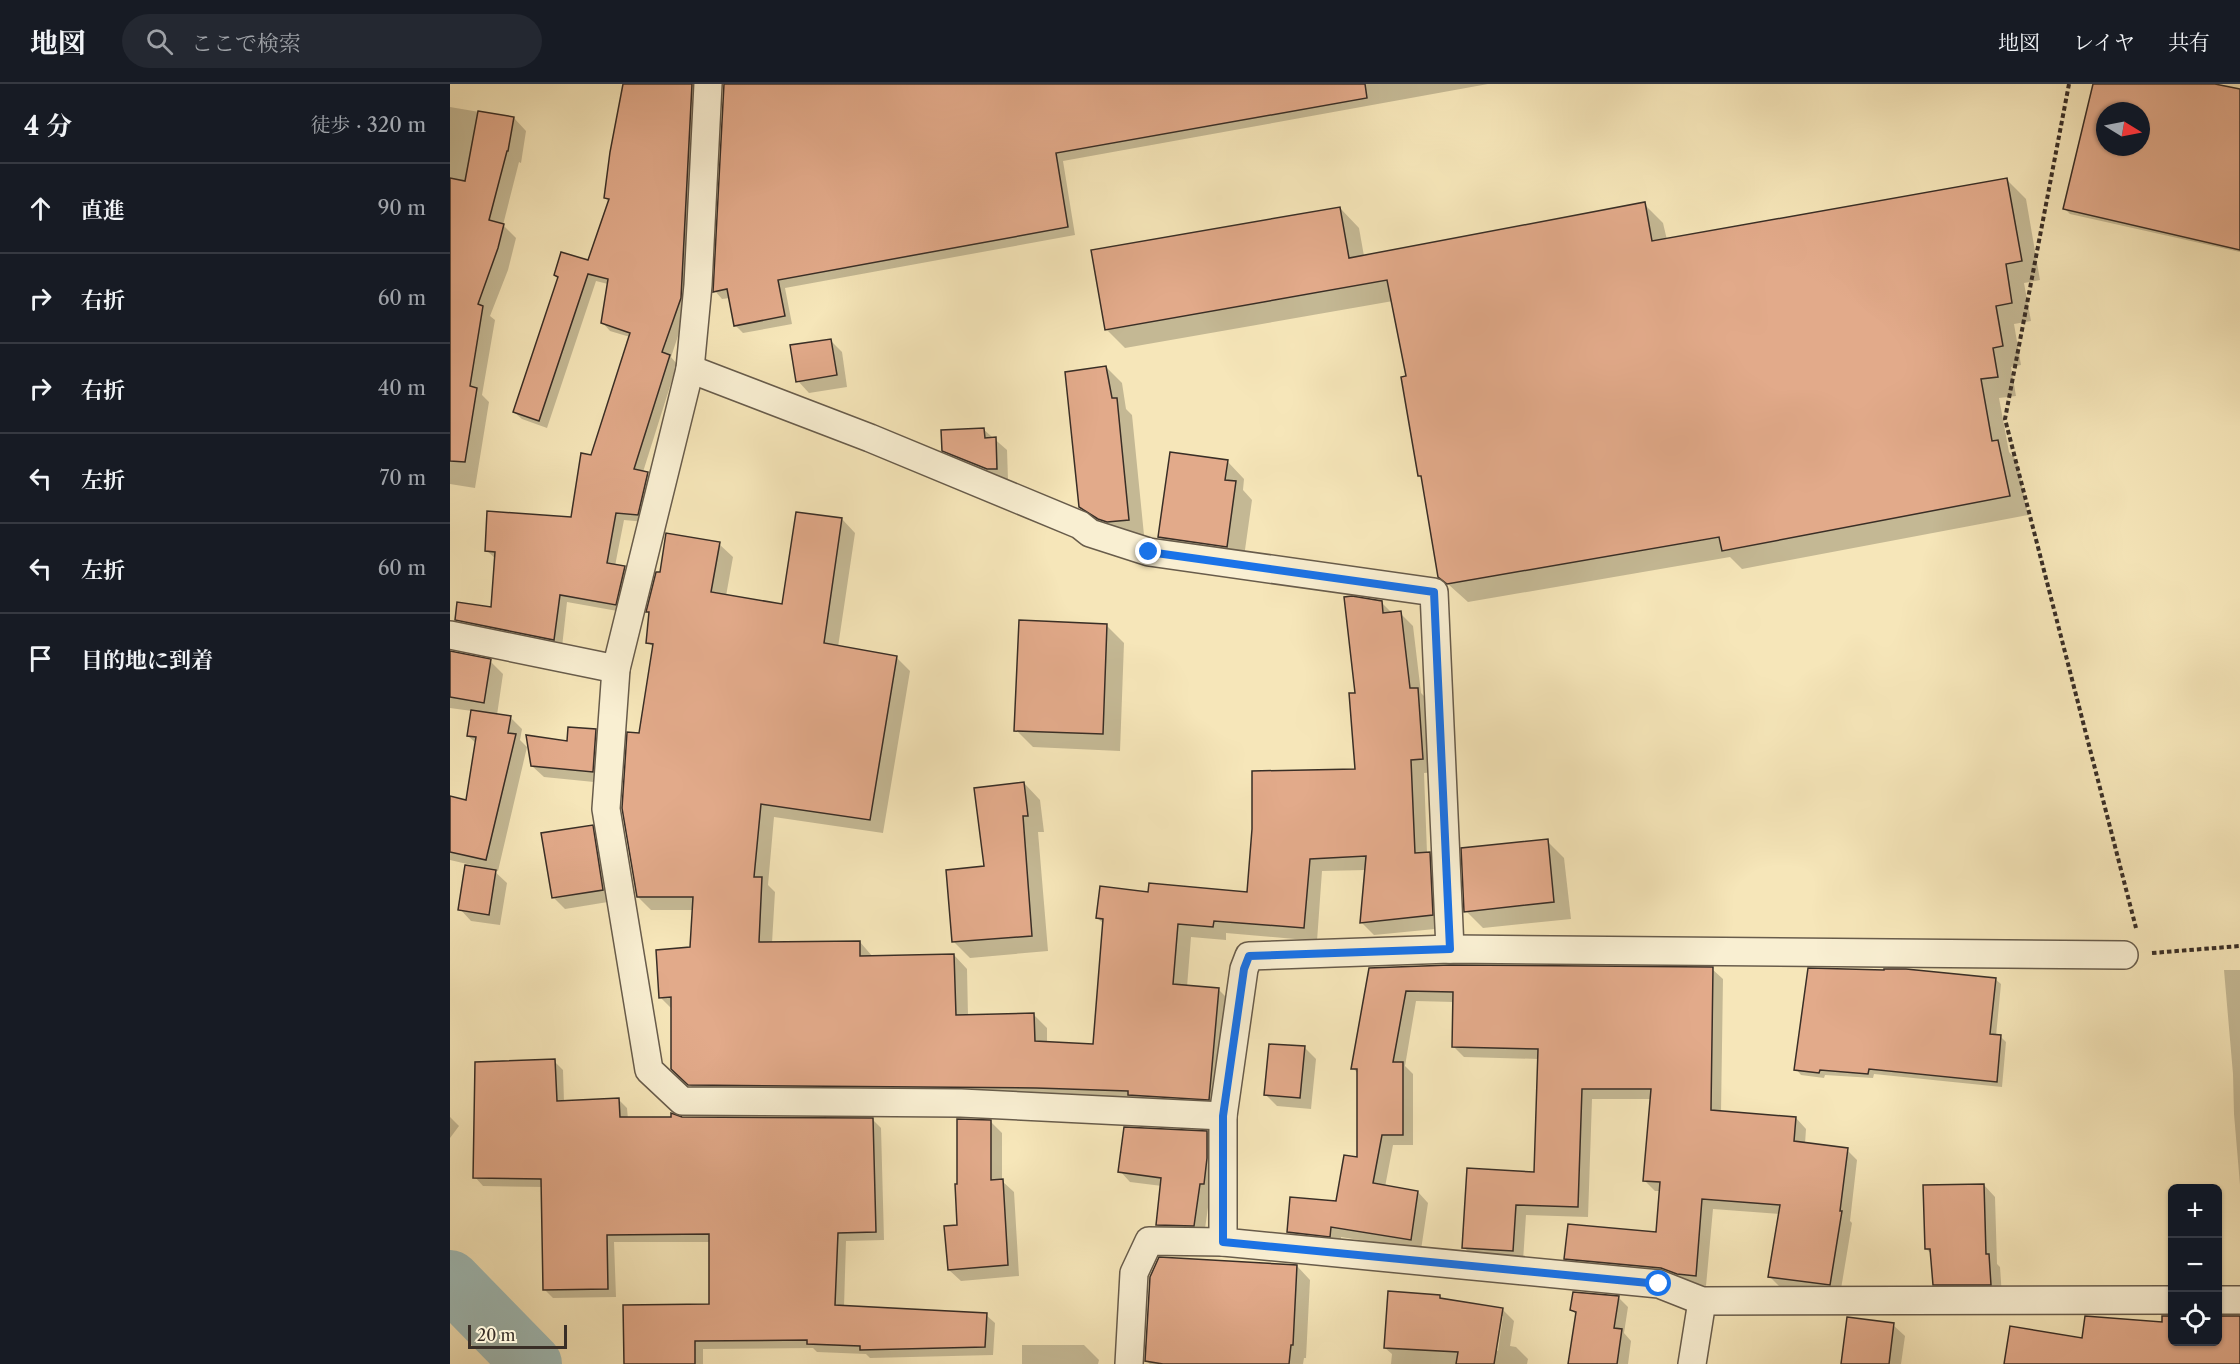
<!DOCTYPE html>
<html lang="ja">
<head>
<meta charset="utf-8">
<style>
  body { margin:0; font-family:"Libre Caslon Text","Noto Serif JP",serif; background:#242831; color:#f1f3f6 }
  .controls { position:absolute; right:18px; bottom:18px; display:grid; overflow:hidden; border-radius:9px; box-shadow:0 2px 4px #0004 }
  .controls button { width:54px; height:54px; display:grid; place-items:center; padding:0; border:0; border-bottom:2px solid #363941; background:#171b24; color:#f1f3f6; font:30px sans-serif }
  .compass { position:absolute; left:1646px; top:18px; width:54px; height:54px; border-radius:50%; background:#171b24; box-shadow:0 2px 4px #0004; rotate:100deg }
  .scale { position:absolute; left:18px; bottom:15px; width:99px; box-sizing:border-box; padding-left:6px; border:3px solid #392e26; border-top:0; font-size:16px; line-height:21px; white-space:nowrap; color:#392e26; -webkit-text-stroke:4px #f9efd2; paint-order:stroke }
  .stop { position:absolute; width:18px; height:18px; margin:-14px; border:4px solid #1a73e8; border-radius:50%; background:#fff }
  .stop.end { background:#1a73e8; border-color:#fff; box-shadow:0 2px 6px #0008 }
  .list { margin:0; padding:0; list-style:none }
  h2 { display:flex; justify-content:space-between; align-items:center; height:78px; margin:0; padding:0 24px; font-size:26px }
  h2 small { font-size:20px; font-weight:400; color:#9ea1a6 }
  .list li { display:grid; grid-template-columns:39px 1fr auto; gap:18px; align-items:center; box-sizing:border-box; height:90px; padding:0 24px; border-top:2px solid #363941 }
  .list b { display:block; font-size:22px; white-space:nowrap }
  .list em { font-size:20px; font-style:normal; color:#9ea1a6 }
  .icon { flex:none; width:33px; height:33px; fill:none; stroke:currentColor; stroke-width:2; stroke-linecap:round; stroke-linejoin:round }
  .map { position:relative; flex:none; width:1790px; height:1280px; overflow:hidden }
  header { display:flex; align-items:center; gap:36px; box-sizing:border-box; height:84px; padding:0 30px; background:#171b24; border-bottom:2px solid #363941 }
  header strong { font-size:28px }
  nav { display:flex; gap:33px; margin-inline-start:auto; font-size:21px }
  .search { width:420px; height:54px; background:#242831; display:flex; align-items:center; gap:15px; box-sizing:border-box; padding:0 21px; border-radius:33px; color:#9ea1a6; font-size:22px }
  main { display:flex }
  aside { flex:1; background:#171b24 }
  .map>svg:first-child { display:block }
  .shadow { fill:#0003; fill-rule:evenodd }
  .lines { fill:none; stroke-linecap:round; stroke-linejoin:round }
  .river { stroke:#a0bdb9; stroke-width:60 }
  .building { fill:#e2aa8a; stroke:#392e26; stroke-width:1.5; fill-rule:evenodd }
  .minor-casing { stroke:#685c4b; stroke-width:30 }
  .path { stroke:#392e26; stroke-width:4; stroke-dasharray:4.5 3; stroke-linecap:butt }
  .minor { stroke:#f9efd2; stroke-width:27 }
  .route { stroke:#1a73e8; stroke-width:8 }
</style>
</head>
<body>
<header>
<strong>地図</strong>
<div class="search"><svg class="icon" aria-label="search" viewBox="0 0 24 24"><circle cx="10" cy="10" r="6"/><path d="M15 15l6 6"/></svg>ここで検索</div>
<nav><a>地図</a><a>レイヤ</a><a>共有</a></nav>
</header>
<main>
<aside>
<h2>4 分<small>徒歩 · 320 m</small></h2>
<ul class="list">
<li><svg class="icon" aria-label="ahead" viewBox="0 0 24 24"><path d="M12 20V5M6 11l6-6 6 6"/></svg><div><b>直進</b></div><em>90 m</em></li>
<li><svg class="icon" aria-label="right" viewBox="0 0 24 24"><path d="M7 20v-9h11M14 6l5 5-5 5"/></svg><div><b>右折</b></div><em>60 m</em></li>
<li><svg class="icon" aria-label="right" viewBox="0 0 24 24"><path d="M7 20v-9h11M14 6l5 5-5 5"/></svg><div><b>右折</b></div><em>40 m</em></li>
<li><svg class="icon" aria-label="left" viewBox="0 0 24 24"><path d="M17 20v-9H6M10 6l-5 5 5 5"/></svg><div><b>左折</b></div><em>70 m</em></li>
<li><svg class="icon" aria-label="left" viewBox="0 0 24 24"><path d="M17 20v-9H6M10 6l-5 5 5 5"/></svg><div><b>左折</b></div><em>60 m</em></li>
<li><svg class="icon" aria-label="arrive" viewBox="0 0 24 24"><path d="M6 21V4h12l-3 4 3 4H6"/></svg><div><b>目的地に到着</b></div></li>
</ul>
</aside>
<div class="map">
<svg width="1790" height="1280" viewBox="0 0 1790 1280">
  <rect width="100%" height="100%" fill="#f6e6b9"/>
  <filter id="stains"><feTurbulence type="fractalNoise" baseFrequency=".00333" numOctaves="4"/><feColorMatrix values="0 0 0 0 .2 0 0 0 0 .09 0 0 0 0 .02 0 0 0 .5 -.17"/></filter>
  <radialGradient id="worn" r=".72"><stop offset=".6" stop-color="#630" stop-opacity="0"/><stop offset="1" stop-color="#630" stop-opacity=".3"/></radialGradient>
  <g class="shadow">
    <path d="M174,0H252L238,222L221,273L227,280L193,388L197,389L205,397L195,438L174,436L165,482L174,484L182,492L173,528L117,518L112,563L14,543L6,535L43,525L46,475L36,466L122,434L180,253L160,247L152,238L158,200L146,197L97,344L72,335L64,328L139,178L160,118L155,114Z"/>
    <path d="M275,0H1038L613,77L625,151L335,204L342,240L293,249L286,242L280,214L272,215L265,207Z"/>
    <path d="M1644,0H1758L1790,7V168L1620,130L1615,125ZM1655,27H1691V63H1655Z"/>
    <path d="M0,23L64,34L76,47L71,79L69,78L53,141L66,154L58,186L40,232L45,236L32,311L39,318L25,404L0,400Z"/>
    <path d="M1557,96L1576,115L1590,196L1574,199L1581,237L1564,240L1571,281L1561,283L1566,312L1549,314L1559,368L1567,377L1578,431L1292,485L1280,473L1018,518L989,492L973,395L970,391L957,293L943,217L675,264L656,245L890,124L909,144L914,172L1194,120L1213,139L1217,156Z"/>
    <path d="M380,256L392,268L397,303L359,309L348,297Z"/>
    <path d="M656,283L672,299L676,325L682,331L694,451L674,453L647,439L630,423Z"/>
    <path d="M533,345L557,366L558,396H549L506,378L494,366Z"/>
    <path d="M777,377L794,395L793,406L802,416L793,480L727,470L710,453Z"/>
    <path d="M392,435L405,449L388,563L447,574L460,587L433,749L324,733L318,801L325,808L322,859L410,858L423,873L504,871L517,885L518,932L584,931L597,944V959L645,961L654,840L647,834L699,809L798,810L906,687L907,610L931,518L943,530L950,529L963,542L971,609L981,619L986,688L974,689L977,769H979L992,782L995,844L924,851L911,838L916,786L872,787L867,857L776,849V856L741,853L737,903L768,905L781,918L772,1028L253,1014L237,998L223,926L211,914L242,864L244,826H201L188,813L190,651L204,564L198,558L200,530L198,528L269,460L283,473L276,512L334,522Z"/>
    <path d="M657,542L674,559L670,667L583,663L566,646Z"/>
    <path d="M0,569L40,577L53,590L47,631L60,633L72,645L70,656L77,663L48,787L43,786L57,799L50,841L21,837L10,825L30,783L0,776V713L18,717L27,660L18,652L22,627L0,624Z"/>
    <path d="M145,647L157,658L154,699L94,693L82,682L118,659Z"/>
    <path d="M574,699L590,716L594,748H588L598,867L520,874L503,857Z"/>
    <path d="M142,742L154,754L164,817L115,825L103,813Z"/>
    <path d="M1097,757L1114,774L1121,835L1033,844L1016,827Z"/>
    <path d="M920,885H1262L1273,895L1271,1029L1346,1034L1356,1045L1355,1060L1397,1066L1407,1076L1400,1137L1402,1139L1390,1211L1330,1203L1320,1193L1330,1130L1263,1125L1256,1202L1126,1185L1116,1174L1207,1150L1211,1107H1205L1194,1096L1201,1015H1142L1138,1133L1076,1131L1073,1177L1024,1174L1014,1163L1085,1090L1089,975L1014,973L1003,962L1004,918L966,917L955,982L963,990V1061H943L935,1103L968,1108L978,1119L971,1166L891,1153V1162L849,1158L838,1148L888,1118L908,1075V990L903,984Z"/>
    <path d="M1774,886H1790V1101L1784,1030L1783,990Z"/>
    <path d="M1545,895L1551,900L1546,952L1551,953L1556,958L1552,1003L1424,990L1423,994L1375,991L1374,994L1351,991L1346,985Z"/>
    <path d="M854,963L866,975L861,1025L827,1022L815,1010Z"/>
    <path d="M104,977L113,986L114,1018L168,1015L177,1024L178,1035L423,1036L431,1044L434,1156L396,1157L394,1223L536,1231L545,1239L543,1271L420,1274L416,1270L367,1268L363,1264L253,1265V1280H176L261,1222V1158H164L166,1213L103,1214L94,1205L93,1103L33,1102L25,1093Z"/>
    <path d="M0,1033L9,1042L0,1054Z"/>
    <path d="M541,1038L552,1049V1097L564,1108L569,1192L511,1197L499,1186L508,1143Z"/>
    <path d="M757,1048L767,1059L754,1152L717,1151L707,1141L712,1102L680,1098L670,1087Z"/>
    <path d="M1534,1101L1545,1113L1547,1180L1550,1183L1552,1212H1496L1484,1200L1482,1170L1476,1165Z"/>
    <path d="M847,1182L860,1196L856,1274H854L853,1280H700L696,1277Z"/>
    <path d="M990,1213L993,1216L1052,1225L1064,1237L1060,1262L1066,1263L1078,1275L1077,1280H941L942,1270L935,1264ZM1050,1232H1053L1048,1267L1045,1266Z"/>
    <path d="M1168,1213L1178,1223L1174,1249L1181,1257L1178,1280H1120L1127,1232L1122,1226Z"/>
    <path d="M1443,1241L1455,1252L1451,1280H1393Z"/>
    <path d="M572,1261H634L649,1276L648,1280H572Z"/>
  </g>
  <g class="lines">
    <path class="river" d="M0,1196L82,1280"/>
  </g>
  <g class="building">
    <path d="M173,0H242L231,214L212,268L220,271L184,385L198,388L188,431L166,429L157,479L175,482L166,521L110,511L104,556L5,536L7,518L41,523L45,468L35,467L37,427L121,433L131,369L141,371L180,249L151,239L158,195L138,190L89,337L63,328L108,193L104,191L111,168L138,176L159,115L154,114L160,68Z"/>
    <path d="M274,0H915L917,14L606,69L618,143L328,196L335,232L284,242L277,205L263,208Z"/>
    <path d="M1643,0H1765L1790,5V166L1613,125ZM1655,27H1691V63H1655Z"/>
    <path d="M28,27L64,33L58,67H57L39,136L54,140L48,164L28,220L33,222L20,302L27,304L15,378L0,377V94L15,97Z"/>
    <path d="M1557,94L1572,177L1556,180L1562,219L1546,222L1553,262L1543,264L1548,293L1531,295L1542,357L1548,356L1560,412L1272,467L1269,453L997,500L988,493L971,392H968L951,293L956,292L937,196L655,246L641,166L890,123L899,174L1195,118L1202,157Z"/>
    <path d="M381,255L387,291L346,298L340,261Z"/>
    <path d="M656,282L662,314H667L679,436L657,438L648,435L629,423L615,288Z"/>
    <path d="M534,344L535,354L546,353L547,385H537L492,367L491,346Z"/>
    <path d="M720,368L778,376L775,396L786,397L777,463L708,453Z"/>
    <path d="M346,428L392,434L374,559L447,572L420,736L311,720L304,793H312L309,858L410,857V872L504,870L506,931L584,929L585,957L643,960L653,835L646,834L650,802L698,808L699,799L797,808L802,745V687L905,685L899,609H905L894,513L902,512L932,517L933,529L951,527L960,604H968L973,675L961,676L965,769L980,768L983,831L910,839L916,772L860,775L854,844L764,837L763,843L728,840L723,900L769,904L759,1016L678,1011V1007L586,1004L238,1001L221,985V913L209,914L206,866L240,863L243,813H187L172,724L177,648L189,649L203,560L196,559L199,528H196L206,488H210L216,449L270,458L261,508L332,520Z"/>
    <path d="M569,536L657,540L653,650L564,647Z"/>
    <path d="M0,567L41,575L34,619L0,613Z"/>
    <path d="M21,626L61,632L58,649L66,650L36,776L0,768V712L16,716L26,653L17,652Z"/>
    <path d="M118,643L146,645L143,688L81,682L76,651L117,657Z"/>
    <path d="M574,698L578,732H573L582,852L502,858L496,786L534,782L524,704Z"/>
    <path d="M143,741L153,806L102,814L91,749Z"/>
    <path d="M1098,755L1104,818L1014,828L1011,764Z"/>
    <path d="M15,781L46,786L39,831L8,826Z"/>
    <path d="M1000,881L1263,883L1261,1026L1346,1033L1344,1057L1398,1064L1390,1127H1392L1380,1201L1318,1193L1330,1121L1252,1115L1246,1192L1227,1190L1211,1184L1114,1175L1118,1140L1206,1148L1210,1098L1193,1097L1201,1005H1132L1128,1123L1066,1121L1063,1167L1012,1164L1017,1084L1084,1088L1088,965L1002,963L1003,908L956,907L943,978H953V1051H932L923,1099L968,1107L961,1156L881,1143L880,1153L837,1148L840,1113L886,1117L894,1071L907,1073V985H901L919,884Z"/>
    <path d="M1358,884L1434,886V885H1456L1546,894L1540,950L1551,951L1547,998L1419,985L1418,990L1370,986L1369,989L1344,986Z"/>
    <path d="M819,960L855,962L850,1014L814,1011Z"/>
    <path d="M105,975L107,1017L169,1014L170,1033H221V1029L232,1033L423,1034L426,1148L388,1149L385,1221L537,1229L535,1263L410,1266V1262L357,1260V1256L245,1257V1280H174L173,1221L259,1220V1150L157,1151L158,1205L93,1206L91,1095L23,1094L25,978Z"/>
    <path d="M507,1035L541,1036V1096L553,1095L558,1181L498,1186L494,1142L507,1141L505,1100H507Z"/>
    <path d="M674,1043L757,1047V1074L754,1100H750L744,1142L706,1141L711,1094L668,1088Z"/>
    <path d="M1534,1100L1536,1170H1539L1541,1201H1483L1480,1165H1475L1473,1101Z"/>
    <path d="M709,1173L847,1181L843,1261H841L839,1280H713L695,1277L700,1193Z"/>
    <path d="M938,1207L990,1211V1214L1053,1224L1044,1280H1006L1008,1268L934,1264Z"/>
    <path d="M1123,1208L1169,1212L1164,1244L1172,1245L1167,1280H1118L1126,1228L1120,1226Z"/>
    <path d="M1635,1232L1712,1238V1232H1722V1257H1767V1232H1790V1280H1554L1560,1242L1632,1254Z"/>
    <path d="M1397,1233L1444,1239L1439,1280H1391Z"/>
  </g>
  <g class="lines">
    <defs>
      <g id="minor">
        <path d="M258,0L248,201L240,285L166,585L156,725L199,986L232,1017L511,1019L773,1032"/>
        <path d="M240,285L420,354L630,441L640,449L699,468L984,508L1000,865"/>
        <path d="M0,551L166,585"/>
        <path d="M1674,871L1000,865L799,872L794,885L773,1032V1158L1209,1200L1252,1217L1722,1216"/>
        <path d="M1768,1216H1790"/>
        <path d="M679,1280L684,1189L699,1157L773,1158"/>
        <path d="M1242,1280L1252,1217"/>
      </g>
    </defs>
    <use href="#minor" class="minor-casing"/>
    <g class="path">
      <path d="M1619,0L1555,335L1686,844"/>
      <path d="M1702,869L1790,862"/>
    </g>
    <use href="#minor" class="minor"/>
  </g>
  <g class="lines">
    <path class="route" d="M699,468L984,508L1000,865L799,872L794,885L773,1032V1158L1209,1200"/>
  </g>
  <rect width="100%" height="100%" filter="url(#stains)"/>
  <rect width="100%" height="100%" fill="url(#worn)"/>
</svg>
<div class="controls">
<button>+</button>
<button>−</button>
<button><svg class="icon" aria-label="locate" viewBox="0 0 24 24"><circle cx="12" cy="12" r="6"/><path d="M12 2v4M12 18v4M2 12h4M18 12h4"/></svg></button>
</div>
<svg class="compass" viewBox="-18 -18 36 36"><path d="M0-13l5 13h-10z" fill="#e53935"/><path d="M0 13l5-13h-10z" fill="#9ea1a6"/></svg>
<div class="scale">20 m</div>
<div class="stop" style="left:1209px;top:1200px"></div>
<div class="stop end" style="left:699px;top:468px"></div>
</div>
</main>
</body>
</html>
